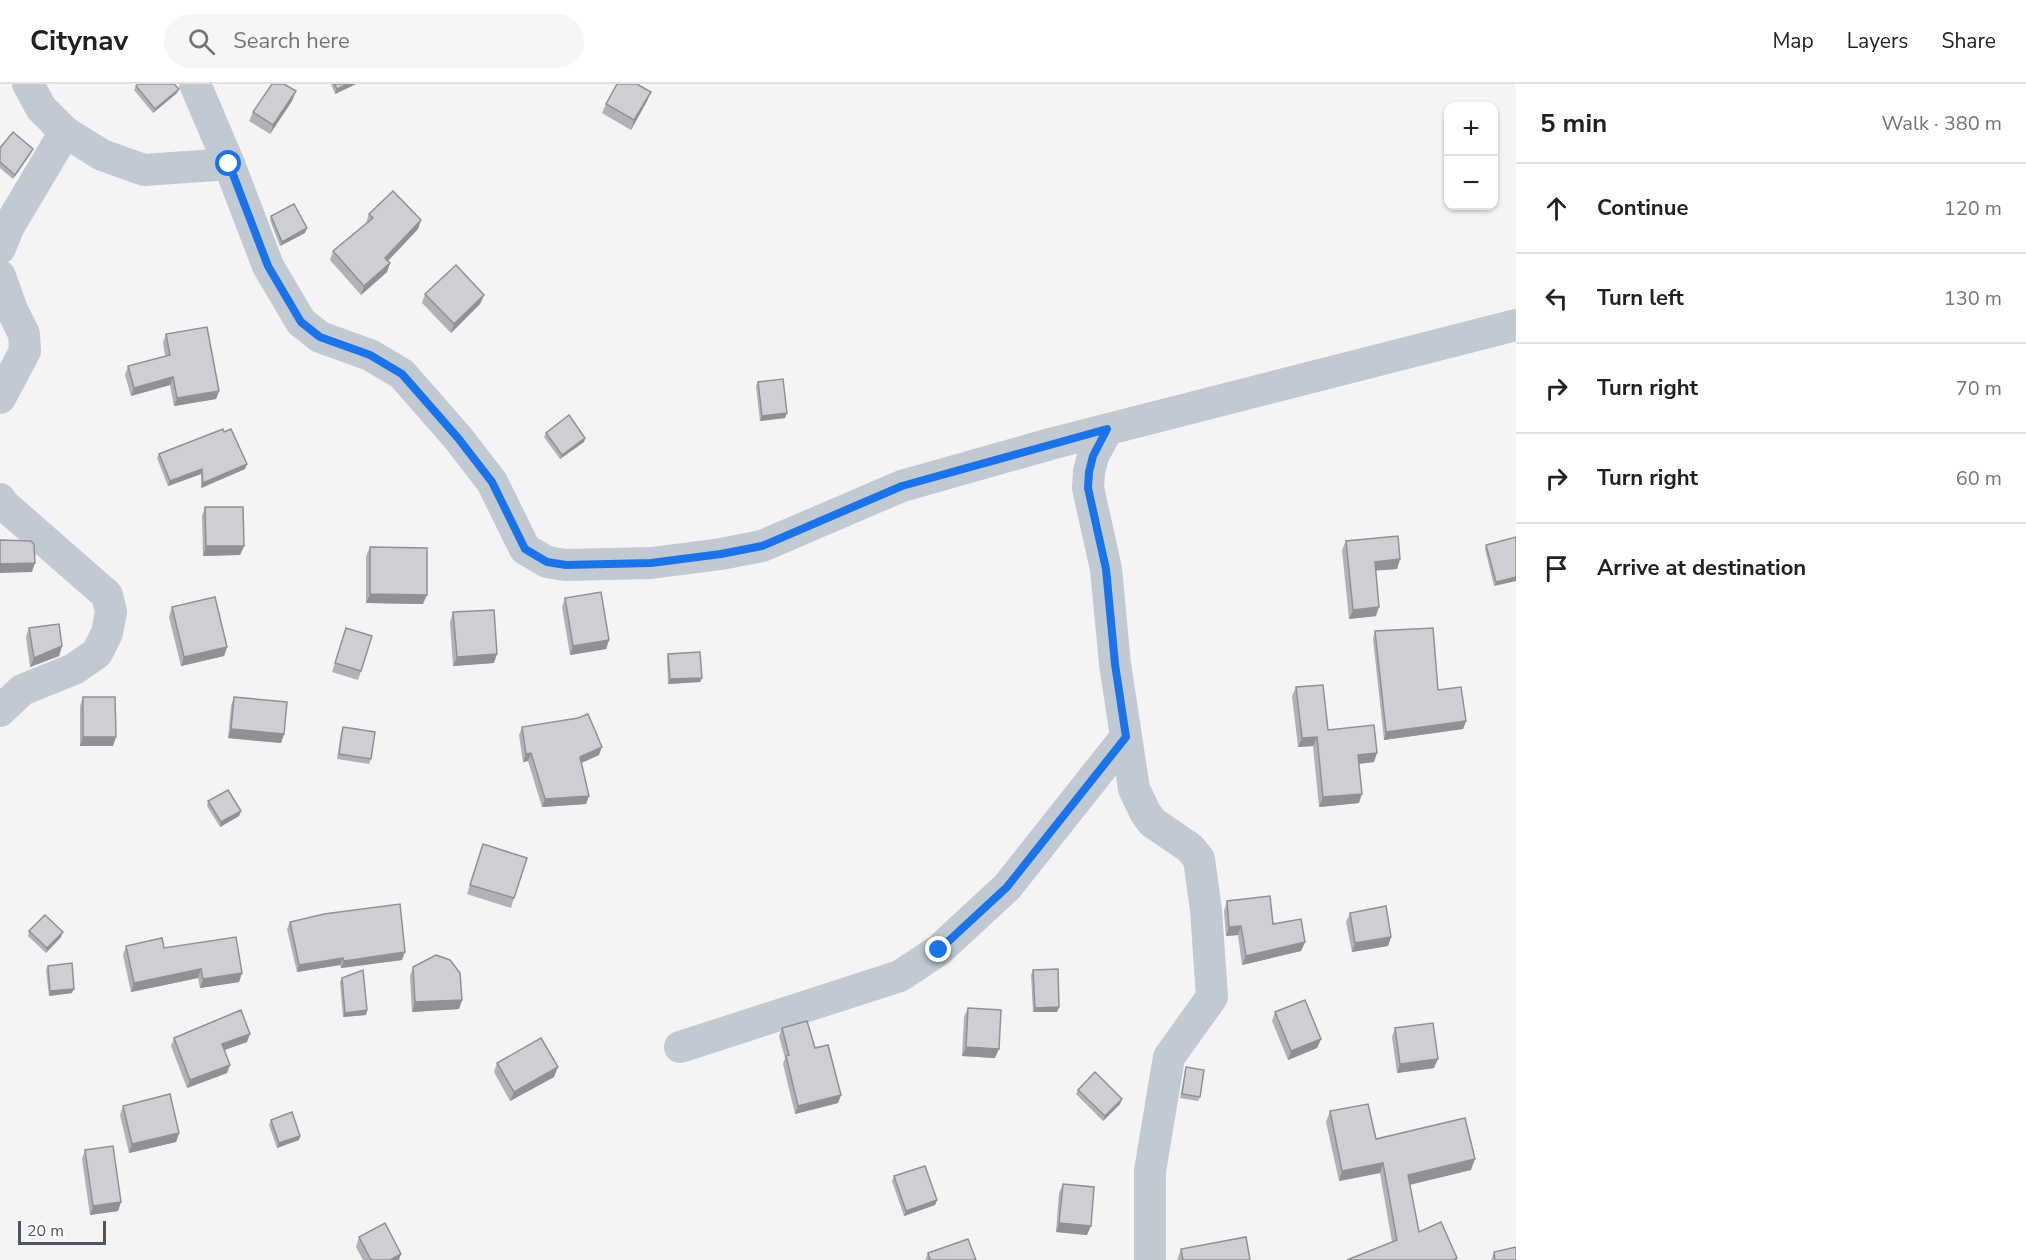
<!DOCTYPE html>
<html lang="en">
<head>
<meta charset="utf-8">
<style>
  body { margin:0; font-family:"Nunito Sans",sans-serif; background:#f6f6f6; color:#202124 }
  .controls { position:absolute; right:18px; top:18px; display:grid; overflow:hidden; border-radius:12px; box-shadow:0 2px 4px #0004 }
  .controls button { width:54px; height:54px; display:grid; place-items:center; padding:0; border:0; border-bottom:2px solid #e0e0e0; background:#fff; color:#202124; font:30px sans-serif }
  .scale { position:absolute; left:18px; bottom:15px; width:88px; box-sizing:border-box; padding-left:6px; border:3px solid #4a5661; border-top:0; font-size:16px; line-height:21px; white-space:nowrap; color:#4a5661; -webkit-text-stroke:4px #fff; paint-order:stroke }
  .stop { position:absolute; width:18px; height:18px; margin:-14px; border:4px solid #1a73e8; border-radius:50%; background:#fff }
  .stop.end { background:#1a73e8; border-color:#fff; box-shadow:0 2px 6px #0008 }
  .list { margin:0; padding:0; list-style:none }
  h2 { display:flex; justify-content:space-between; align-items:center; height:78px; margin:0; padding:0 24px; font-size:26px }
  h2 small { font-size:20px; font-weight:400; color:#757577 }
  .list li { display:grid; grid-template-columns:39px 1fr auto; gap:18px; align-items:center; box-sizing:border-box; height:90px; padding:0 24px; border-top:2px solid #e0e0e0 }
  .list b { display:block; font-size:22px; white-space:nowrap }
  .list em { font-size:20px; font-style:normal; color:#757577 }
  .icon { flex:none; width:33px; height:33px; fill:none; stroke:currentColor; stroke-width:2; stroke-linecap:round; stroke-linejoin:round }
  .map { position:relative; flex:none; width:1516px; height:1176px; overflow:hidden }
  header { display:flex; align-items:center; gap:36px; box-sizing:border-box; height:84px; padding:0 30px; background:#fff; border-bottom:2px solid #e0e0e0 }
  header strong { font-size:28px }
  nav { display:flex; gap:33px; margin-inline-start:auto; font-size:21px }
  .search { width:420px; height:54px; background:#f6f6f6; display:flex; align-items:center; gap:15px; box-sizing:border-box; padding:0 21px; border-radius:33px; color:#757577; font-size:22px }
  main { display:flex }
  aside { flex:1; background:#fff }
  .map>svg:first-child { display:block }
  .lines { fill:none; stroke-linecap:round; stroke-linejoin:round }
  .minor { stroke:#c1cad2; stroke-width:32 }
  .wall { fill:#b0b2b7 }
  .shaded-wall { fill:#909195 }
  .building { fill:#cdcfd5; stroke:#909195; stroke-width:1.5 }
  .route { stroke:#1a73e8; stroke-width:8 }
</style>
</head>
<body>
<header>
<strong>Citynav</strong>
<div class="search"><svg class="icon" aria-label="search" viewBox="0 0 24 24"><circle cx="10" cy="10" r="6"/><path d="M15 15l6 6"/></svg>Search here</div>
<nav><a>Map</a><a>Layers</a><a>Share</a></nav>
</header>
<main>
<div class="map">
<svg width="1516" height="1176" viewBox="0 0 1516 1176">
  <rect width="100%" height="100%" fill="#f5f3f3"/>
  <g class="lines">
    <g class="minor">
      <path d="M28,0L41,24L65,48L102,71L144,86L229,80"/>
      <path d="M195,0L229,80L268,182L301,238L320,253L370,271L402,290L458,354L492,398L525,465L547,478L565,481L651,479L721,470L762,462L902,402L1054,359L1516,241"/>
      <path d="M0,164L9,142L65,48"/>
      <path d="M0,192L12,226L24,250L25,267L0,314"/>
      <path d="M1107,346L1093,372L1089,388L1088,404L1106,485L1115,580L1134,705L1145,728L1152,738L1190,764L1199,775L1206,826L1212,913L1169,973L1150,1087V1176"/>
      <path d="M0,415L3,420L107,511L111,528L107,549L97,569L74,585L22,606L0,627"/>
      <path d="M680,963L900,892L939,866L1007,803L1126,653"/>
    </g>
  </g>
  <g class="wall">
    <path d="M331,0H356L335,10Z"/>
    <path d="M136,2L177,9L153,29L134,6Z"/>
    <path d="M292,17L270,50L249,37L253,28Z"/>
    <path d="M647,17L631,46L602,29L606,20Z"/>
    <path d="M0,64L31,69L13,95L0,84Z"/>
    <path d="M369,130L421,136L418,145L388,177L390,179L387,188L361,211L330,176L333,167L366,139Z"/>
    <path d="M271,132L305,149L280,162L270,136Z"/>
    <path d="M425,210L484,211L480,220L451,249L422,219Z"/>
    <path d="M166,250L219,307L216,315L174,322L170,301L131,312L125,291L128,282L165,272L163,258Z"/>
    <path d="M758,298L787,329L785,334L760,337L756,302Z"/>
    <path d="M224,348L245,385L201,404V390L168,402L157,374L159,370Z"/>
    <path d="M546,349L585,354L584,358L560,375L544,353Z"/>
    <path d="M205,423L244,462L240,471L203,472L202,432Z"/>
    <path d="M1516,453L1494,502L1485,465L1486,461Z"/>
    <path d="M1346,457L1400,475L1397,485L1376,486V532L1349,535L1342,466Z"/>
    <path d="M370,463L423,520L366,519V473Z"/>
    <path d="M565,514L609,556L606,565L570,571L562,523Z"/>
    <path d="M172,523L227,563L224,572L181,582L169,533Z"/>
    <path d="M453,528L494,579L453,582L450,538Z"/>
    <path d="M29,544L62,562L59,572L30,583L26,553Z"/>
    <path d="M1375,547L1438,606L1466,637L1463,645L1384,656L1373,555Z"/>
    <path d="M343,553L361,587L358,596L332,588Z"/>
    <path d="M668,570L702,594L700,598L668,600L667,574Z"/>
    <path d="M1296,603L1328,646L1374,678L1359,680V719L1319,723L1313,662L1298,663L1292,612Z"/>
    <path d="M83,613L113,662H80V622Z"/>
    <path d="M234,613L284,650L281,659L228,654L231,622Z"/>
    <path d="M343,643L371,675L369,680L337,675L341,648Z"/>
    <path d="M522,643L599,671L581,679L589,712L586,720L542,723L528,677L523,678L519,651Z"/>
    <path d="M208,717L241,727L239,732L220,743L207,722Z"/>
    <path d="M483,760L514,814L511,824L467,810Z"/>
    <path d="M1227,817L1273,840L1305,858L1301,867L1242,881L1238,851L1226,852L1224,827Z"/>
    <path d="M1350,829L1391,853L1388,862L1352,868L1346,838Z"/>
    <path d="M290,838L402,876L341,884L340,881L297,888L287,845Z"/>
    <path d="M29,847L61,853L46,869L28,852Z"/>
    <path d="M126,862L164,864L242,889L239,898L200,904L198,894L131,908L123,871Z"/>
    <path d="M48,882L72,909L49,912L46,886Z"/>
    <path d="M413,883L462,916L459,925L412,928L410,892Z"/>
    <path d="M1033,886L1059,923L1057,928H1033L1031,891Z"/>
    <path d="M342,894L367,926L366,931L343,933L340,898Z"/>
    <path d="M968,924L995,974L962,972L964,933Z"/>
    <path d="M1275,928L1321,955L1317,964L1288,976L1272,937Z"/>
    <path d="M782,944L815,964L841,1011L838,1019L795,1030L783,980L785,974L779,952Z"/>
    <path d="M1395,944L1434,984L1397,989L1392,953Z"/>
    <path d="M174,954L247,958L224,966L227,989L187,1004L171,962Z"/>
    <path d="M497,979L554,993L510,1017L494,988Z"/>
    <path d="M1186,983L1200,1013L1198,1017L1180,1014L1185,988Z"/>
    <path d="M1078,1006L1122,1015L1120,1020L1103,1037L1076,1010Z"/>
    <path d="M123,1022L179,1049L176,1058L129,1069L120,1031Z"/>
    <path d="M1330,1027L1376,1055L1471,1086L1410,1100L1419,1148L1457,1174V1176H1347L1392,1158L1380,1089L1339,1097L1326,1038Z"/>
    <path d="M271,1036L300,1052L299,1056L277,1064L269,1041Z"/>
    <path d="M85,1066L121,1118L118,1127L90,1131L82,1075Z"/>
    <path d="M894,1092L937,1116L935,1121L904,1132L892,1097Z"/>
    <path d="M1063,1100L1087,1151L1056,1148L1059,1109Z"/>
    <path d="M359,1153L399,1176H363L356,1163Z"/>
    <path d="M1181,1165L1250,1176H1177Z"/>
    <path d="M1494,1168L1516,1176H1491Z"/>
    <path d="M928,1169L976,1176H925Z"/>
  </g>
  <g class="shaded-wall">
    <path d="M348,0H356L335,10L337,5Z"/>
    <path d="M179,5L177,9L153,29L155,25Z"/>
    <path d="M296,7L292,17L270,50L273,41Z"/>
    <path d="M651,8L647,17L631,46L634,36Z"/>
    <path d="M33,65L31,69L13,95L15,91Z"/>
    <path d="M421,136L418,145L382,183L385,174Z"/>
    <path d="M307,144L305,149L280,162L282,158Z"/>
    <path d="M390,179L387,188L361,211L364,202Z"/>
    <path d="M484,211L480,220L451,249L454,240Z"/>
    <path d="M173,293L170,301L131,312L134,304Z"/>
    <path d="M219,307L216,315L174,322L177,314Z"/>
    <path d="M787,329L785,334L760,337L762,332Z"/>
    <path d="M585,354L584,358L560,375L562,371Z"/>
    <path d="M247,380L245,385L201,404L203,399Z"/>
    <path d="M202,385L201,390L168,402L170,397Z"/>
    <path d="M206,462H244L240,471L203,472Z"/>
    <path d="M1400,475L1397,485L1371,487L1375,478Z"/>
    <path d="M35,479L32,488L0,489V480Z"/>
    <path d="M1516,493V497L1494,502L1496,498Z"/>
    <path d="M370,510L427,511L423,520L366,519Z"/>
    <path d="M1379,523L1376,532L1349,535L1353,526Z"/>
    <path d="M609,556L606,565L570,571L573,562Z"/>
    <path d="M62,562L59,572L30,583L34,574Z"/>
    <path d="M227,563L224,572L181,582L184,573Z"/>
    <path d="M497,570L494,579L453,582L457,573Z"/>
    <path d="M702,594L700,598L668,600L670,595Z"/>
    <path d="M1466,637L1463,645L1384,656L1386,648Z"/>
    <path d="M231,645L284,650L281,659L228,654Z"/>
    <path d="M83,653H116L113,662H80Z"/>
    <path d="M1317,653L1313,662L1298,663L1302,654Z"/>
    <path d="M602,663L599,671L577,681L580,673Z"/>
    <path d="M531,669L528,677L523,678L526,670Z"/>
    <path d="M1377,669L1374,678L1355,680L1358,671Z"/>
    <path d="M1362,710L1359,719L1319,723L1323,713Z"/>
    <path d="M589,712L586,720L542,723L545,715Z"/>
    <path d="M241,727L239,732L220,743L221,738Z"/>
    <path d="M1241,842L1238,851L1226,852L1229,843Z"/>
    <path d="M63,848L61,853L46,869L47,864Z"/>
    <path d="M1391,853L1388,862L1352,868L1355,859Z"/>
    <path d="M1305,858L1301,867L1242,881L1246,872Z"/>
    <path d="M405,868L402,876L341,884L344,877Z"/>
    <path d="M343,874L340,881L297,888L299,881Z"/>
    <path d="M201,885L198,894L131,908L134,899Z"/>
    <path d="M242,889L239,898L200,904L203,895Z"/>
    <path d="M74,905L72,909L49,912L50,907Z"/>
    <path d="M462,916L459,925L412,928L415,918Z"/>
    <path d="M1059,923L1057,928H1033L1035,924Z"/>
    <path d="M367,926L366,931L343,933L345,929Z"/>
    <path d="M250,950L247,958L219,968L222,960Z"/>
    <path d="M1321,955L1317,964L1288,976L1291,967Z"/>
    <path d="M966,963L999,965L995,974L962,972Z"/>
    <path d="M1438,975L1434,984L1397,989L1400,980Z"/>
    <path d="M230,981L227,989L187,1004L190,996Z"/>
    <path d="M558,983L554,993L510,1017L514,1008Z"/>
    <path d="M841,1011L838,1019L795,1030L798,1022Z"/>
    <path d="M1122,1015L1120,1020L1103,1037L1105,1032Z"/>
    <path d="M179,1049L176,1058L129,1069L132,1060Z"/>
    <path d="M300,1052L299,1056L277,1064L279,1059Z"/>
    <path d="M1475,1075L1471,1086L1405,1102L1408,1091Z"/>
    <path d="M1383,1079L1380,1089L1339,1097L1342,1087Z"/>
    <path d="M937,1116L935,1121L904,1132L906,1127Z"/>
    <path d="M121,1118L118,1127L90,1131L93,1122Z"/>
    <path d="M1059,1139L1091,1142L1087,1151L1056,1148Z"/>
    <path d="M401,1170L399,1176H390Z"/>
  </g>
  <g class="building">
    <path d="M138,0H174L179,5L155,25L136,2Z"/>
    <path d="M272,0H284L296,7L273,41L253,28Z"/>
    <path d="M334,0H348L337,5Z"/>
    <path d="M617,0H637L651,8L634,36L606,20Z"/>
    <path d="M13,48L33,65L15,91L0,78V64Z"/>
    <path d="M393,107L421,136L385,174L390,179L364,202L333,167L373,134L369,130Z"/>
    <path d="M294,120L307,144L282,158L271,132Z"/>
    <path d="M456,181L484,211L454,240L425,210Z"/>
    <path d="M207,243L219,307L177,314L173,293L134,304L128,282L170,271L166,250Z"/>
    <path d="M783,295L787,329L762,332L758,298Z"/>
    <path d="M569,331L585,354L562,371L546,349Z"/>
    <path d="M223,345L224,348L231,345L247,380L203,399L202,385L170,397L159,370Z"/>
    <path d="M205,423H243L244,462H206Z"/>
    <path d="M1398,452L1400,475L1375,478L1379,523L1353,526L1346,457Z"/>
    <path d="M1516,453V493L1496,498L1486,461Z"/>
    <path d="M0,456L31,457L34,460L35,479L0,480Z"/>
    <path d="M370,463L427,464V511L370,510Z"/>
    <path d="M601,508L609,556L573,562L565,514Z"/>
    <path d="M215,513L227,563L184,573L172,523Z"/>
    <path d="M494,526L497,570L457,573L453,528Z"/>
    <path d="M59,540L62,562L34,574L29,544Z"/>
    <path d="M346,544L372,552L361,587L335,579Z"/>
    <path d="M1433,544L1438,606L1461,603L1466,637L1386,648L1375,547Z"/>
    <path d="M700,568L702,594L670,595L668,570Z"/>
    <path d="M1323,601L1328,646L1374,641L1377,669L1358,671L1362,710L1323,713L1317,653L1302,654L1296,603Z"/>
    <path d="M83,613H115L116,653H83Z"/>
    <path d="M234,613L287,618L284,650L231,645Z"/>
    <path d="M588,630L602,663L580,673L589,712L545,715L531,669L526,670L522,643L578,634Z"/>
    <path d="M343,643L375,648L371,675L339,670Z"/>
    <path d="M228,706L241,727L221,738L208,717Z"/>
    <path d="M483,760L527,774L514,814L470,801Z"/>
    <path d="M1270,812L1273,840L1301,835L1305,858L1246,872L1241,842L1229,843L1227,817Z"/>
    <path d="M400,820L405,868L344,877L343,874L299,881L290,838L324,830Z"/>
    <path d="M1386,822L1391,853L1355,859L1350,829Z"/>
    <path d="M45,831L63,848L47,864L29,847Z"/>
    <path d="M236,853L242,889L203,895L201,885L134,899L126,862L162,854L164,864Z"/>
    <path d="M436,871L450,876L460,889L462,916L415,918L413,883Z"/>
    <path d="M72,879L74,905L50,907L48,882Z"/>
    <path d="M1058,885L1059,923L1035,924L1033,886Z"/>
    <path d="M363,886L367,926L345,929L342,894Z"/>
    <path d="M1305,916L1321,955L1291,967L1275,928Z"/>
    <path d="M968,924L1001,926L999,965L966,963Z"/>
    <path d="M241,926L250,950L222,960L230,981L190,996L174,954Z"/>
    <path d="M807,937L815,964L828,961L841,1011L798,1022L786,972L789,971L782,944Z"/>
    <path d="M1433,939L1438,975L1400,980L1395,944Z"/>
    <path d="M541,954L558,983L514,1008L497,979Z"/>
    <path d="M1186,983L1204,986L1200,1013L1182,1010Z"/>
    <path d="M1095,988L1122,1015L1105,1032L1078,1006Z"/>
    <path d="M170,1010L179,1049L132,1060L123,1022Z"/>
    <path d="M1368,1020L1376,1055L1465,1034L1475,1075L1408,1091L1419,1148L1441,1138L1457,1174L1453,1176H1347L1397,1156L1383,1079L1342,1087L1330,1027Z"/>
    <path d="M292,1028L300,1052L279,1059L271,1036Z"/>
    <path d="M113,1062L121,1118L93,1122L85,1066Z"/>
    <path d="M925,1082L937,1116L906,1127L894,1092Z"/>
    <path d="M1063,1100L1094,1103L1091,1142L1059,1139Z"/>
    <path d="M385,1139L401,1170L390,1176H371L359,1153Z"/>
    <path d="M1246,1153L1250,1176H1183L1181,1165Z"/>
    <path d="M968,1155L976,1176H930L928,1169Z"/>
    <path d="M1516,1163V1176H1495L1494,1168Z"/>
  </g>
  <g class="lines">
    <path class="route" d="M229,80L268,182L301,238L320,253L370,271L402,290L458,354L492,398L525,465L547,478L566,481L651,479L721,470L762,462L902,402L1107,345L1093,372L1089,388L1088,404L1106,485L1115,580L1126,653L1007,803L939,866"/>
  </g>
</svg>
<div class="controls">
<button>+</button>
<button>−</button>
</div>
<div class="scale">20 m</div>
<div class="stop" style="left:229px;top:80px"></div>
<div class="stop end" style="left:939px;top:866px"></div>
</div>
<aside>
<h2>5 min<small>Walk · 380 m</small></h2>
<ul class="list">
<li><svg class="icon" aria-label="ahead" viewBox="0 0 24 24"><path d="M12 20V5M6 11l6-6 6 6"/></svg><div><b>Continue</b></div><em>120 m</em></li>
<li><svg class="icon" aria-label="left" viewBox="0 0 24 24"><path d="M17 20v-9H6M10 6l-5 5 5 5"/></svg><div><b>Turn left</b></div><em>130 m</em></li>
<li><svg class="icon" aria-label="right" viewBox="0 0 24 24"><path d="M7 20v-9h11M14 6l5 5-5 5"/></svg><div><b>Turn right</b></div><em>70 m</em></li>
<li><svg class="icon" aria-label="right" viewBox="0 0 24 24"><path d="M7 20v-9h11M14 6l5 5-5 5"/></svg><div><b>Turn right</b></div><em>60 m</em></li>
<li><svg class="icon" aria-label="arrive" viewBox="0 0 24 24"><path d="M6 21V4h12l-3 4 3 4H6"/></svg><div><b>Arrive at destination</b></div></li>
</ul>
</aside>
</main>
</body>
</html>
